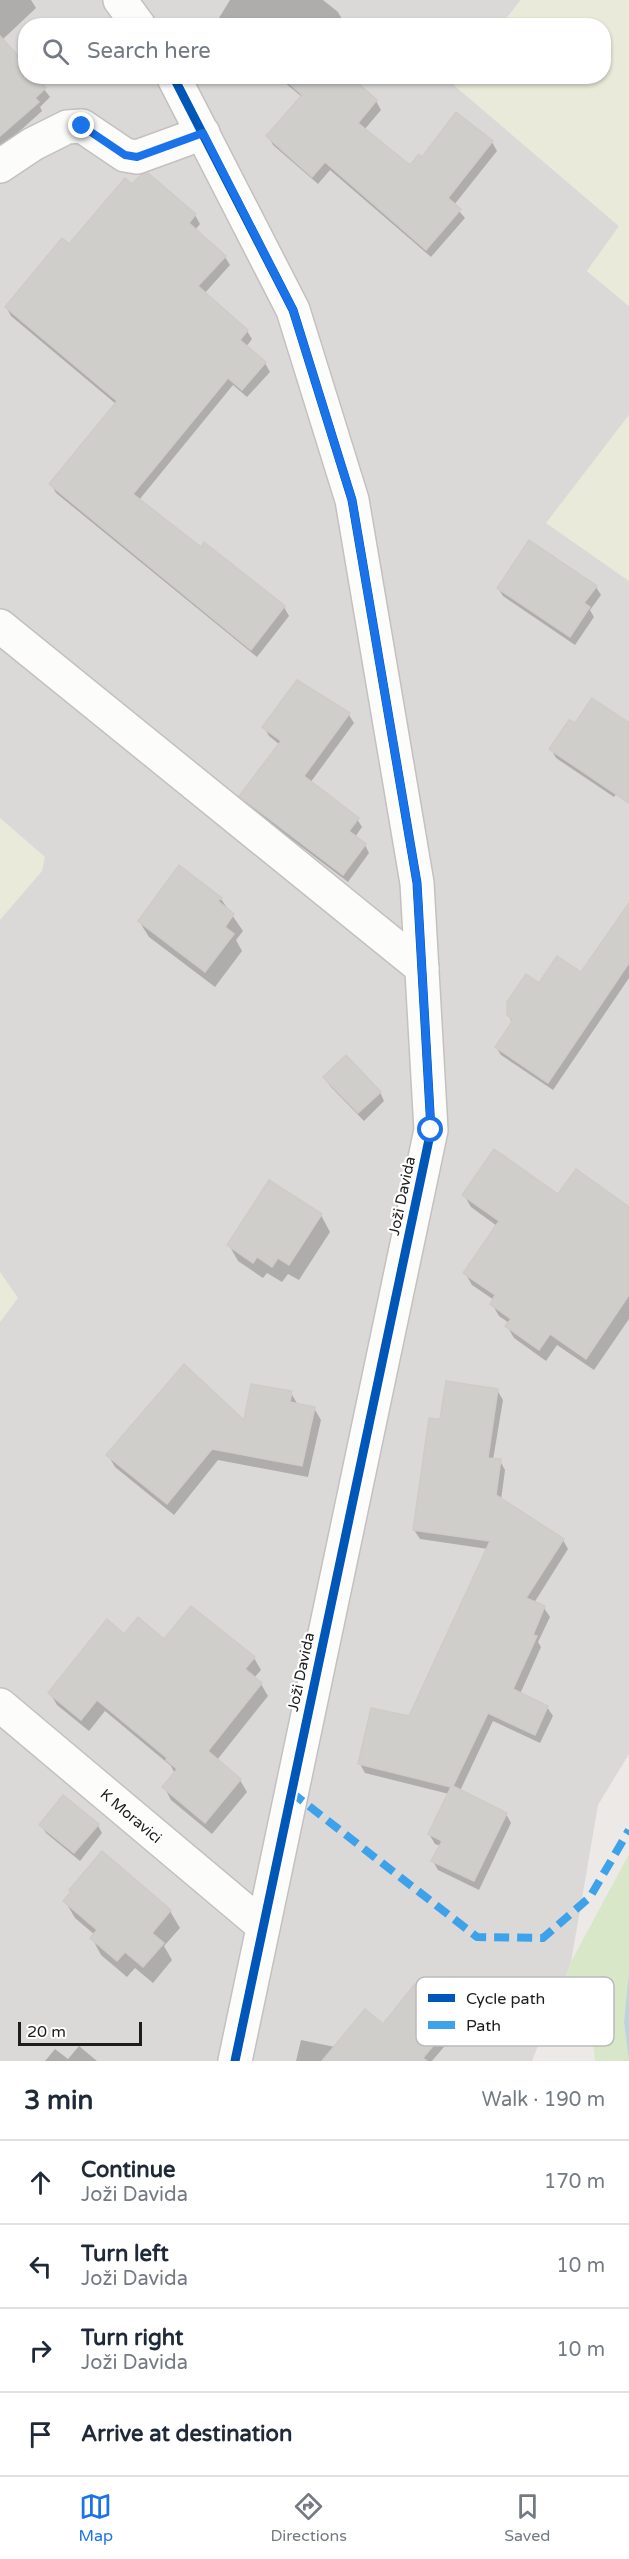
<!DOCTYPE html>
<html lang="en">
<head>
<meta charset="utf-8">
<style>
  body { margin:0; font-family:"Varela Round",sans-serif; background:#f2f2f3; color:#1f2937 }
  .scale { position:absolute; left:18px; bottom:15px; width:124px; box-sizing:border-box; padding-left:6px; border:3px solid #1d1d1d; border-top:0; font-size:16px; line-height:21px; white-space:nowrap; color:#1d1d1d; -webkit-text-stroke:4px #fff; paint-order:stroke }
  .stop { position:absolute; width:18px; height:18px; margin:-14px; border:4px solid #1a73e8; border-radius:50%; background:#fff }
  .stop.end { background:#1a73e8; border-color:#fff; box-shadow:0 2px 6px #0008 }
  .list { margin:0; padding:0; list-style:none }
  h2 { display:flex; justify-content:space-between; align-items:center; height:78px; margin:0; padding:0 24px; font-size:26px }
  h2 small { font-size:20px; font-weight:400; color:#747a83 }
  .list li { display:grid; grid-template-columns:39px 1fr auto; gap:18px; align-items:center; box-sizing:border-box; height:84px; padding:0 24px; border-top:2px solid #e0e1e3 }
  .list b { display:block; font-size:22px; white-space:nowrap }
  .list p { margin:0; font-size:20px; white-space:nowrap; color:#747a83 }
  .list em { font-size:20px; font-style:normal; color:#747a83 }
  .icon { flex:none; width:33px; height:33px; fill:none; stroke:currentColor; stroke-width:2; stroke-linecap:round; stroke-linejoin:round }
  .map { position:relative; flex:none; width:629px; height:2061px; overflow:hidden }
  .search { position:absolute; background:#fff; box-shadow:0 2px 4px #0004; left:18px; right:18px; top:18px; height:66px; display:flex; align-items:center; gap:15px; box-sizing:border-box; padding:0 21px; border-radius:24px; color:#747a83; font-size:22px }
  .sheet { height:414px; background:#fff }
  nav { display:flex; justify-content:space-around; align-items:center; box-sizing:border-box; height:84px; border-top:2px solid #e0e1e3; background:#fff; font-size:16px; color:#747a83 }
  nav a { display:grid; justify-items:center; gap:3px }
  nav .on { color:#1a73e8 }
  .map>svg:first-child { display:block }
  .residential { fill:#dbd9d7 }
  .farmland { fill:#eaeada }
  .grass { fill:#d8e7c7 }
  .water { fill:#bcd5dd }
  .shadow { fill:#0003 }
  .building { fill:#d0cecb; stroke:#cfcbc7; stroke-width:1.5 }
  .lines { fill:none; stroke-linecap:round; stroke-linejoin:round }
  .street-casing { stroke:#c3c1c0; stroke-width:36 }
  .street { stroke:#fcfcfb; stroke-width:33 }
  .quiet { stroke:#3da2ea; stroke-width:8; stroke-dasharray:15 8; stroke-linecap:butt }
  .cycleway-casing { stroke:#fff; stroke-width:13 }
  .cycleway { stroke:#0057b8; stroke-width:9 }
  .route { stroke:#1a73e8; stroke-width:8 }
  .labels { text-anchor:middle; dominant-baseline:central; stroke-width:4.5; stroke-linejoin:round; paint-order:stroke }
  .street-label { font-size:15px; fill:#1d1d1d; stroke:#fff }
  .key { fill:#fff; stroke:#bbb; stroke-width:1.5 }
  .key-label { font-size:16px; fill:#1d1d1d }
</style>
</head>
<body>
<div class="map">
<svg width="629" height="2061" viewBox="0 0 629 2061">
  <rect width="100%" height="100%" fill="#ece9e6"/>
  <path class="residential" d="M0,0H521L501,25L26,26V76L460,77L454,85L620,227L587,271L629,306V415L547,523L629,581V1754L598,1805L571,1962L532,2061H0Z"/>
  <g class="farmland">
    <path d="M521,0H629V306L587,271L619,226L454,85L460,77L604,76V26L501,25Z"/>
    <path d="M629,415V581L546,523Z"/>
    <path d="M0,818L45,857L42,871L0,920Z"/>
    <path d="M0,1272L18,1298L0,1322Z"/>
  </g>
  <path class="grass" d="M629,1854V1972L624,2022L629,2061H595L593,2041L560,1990L571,1962Z"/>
  <path class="water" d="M629,1972V2061L624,2022Z"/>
  <g class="shadow">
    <path d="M0,0H31L36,8L2,40L26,76H34L50,97L40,107L42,111L2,147L0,145Z"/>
    <path d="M230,0H323L338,12L343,21L339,26H214Z"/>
    <path d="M277,76H348L376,101L381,110L364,130L410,167L423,159L457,114L492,142L497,151L454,205L465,218L431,257L330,170L318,184L273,145L268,136L302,97Z"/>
    <path d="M132,186L195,215L200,224L195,230L225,257L230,265L204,294L247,331L252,339L246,347L265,363L270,372L247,397L233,385L139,500L201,549L284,607L289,616L257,657L56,493L51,484L116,404L11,316L6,307Z"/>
    <path d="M596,587L601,595L590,610L594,617L575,645L503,596L498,588Z"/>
    <path d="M298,682L349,715L354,723L310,783L357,819L362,827L355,837L365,845L369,853L348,882L246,805L241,796L280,745L269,736L264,727Z"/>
    <path d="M629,725V775L614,797L556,758L551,749L575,726Z"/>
    <path d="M221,899L243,931L236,940L242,951L215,987L149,937L139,921Z"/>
    <path d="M629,906V978L553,1090L501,1055L496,1047L513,1023L508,1015L539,985L582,974Z"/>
    <path d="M325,1077L380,1092L384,1101L364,1121L330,1086Z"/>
    <path d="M464,1195L559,1196L629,1209V1319L594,1370L557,1345L546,1361L514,1338L507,1326L509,1323L499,1316L492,1304L494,1300L472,1285L465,1273L497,1226L471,1207Z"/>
    <path d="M321,1215L330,1232L299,1280L288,1274L282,1282L267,1273L263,1278L238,1261L229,1245Z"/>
    <path d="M497,1390L503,1400L493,1460L500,1461L505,1470L501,1500L563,1540L568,1549L534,1603L544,1608L550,1617L538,1642L541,1647L520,1694L547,1707L553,1716L540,1743L493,1721L460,1791L506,1814L511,1823L479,1890L438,1870L433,1861L441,1846L435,1844L429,1834L449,1794L365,1773L360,1764L409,1718L488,1549L420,1539L414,1530L442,1420Z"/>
    <path d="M291,1393L298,1405L314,1408L321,1420L308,1477L218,1460L174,1515L115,1467L108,1455L245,1423Z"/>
    <path d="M124,1636L254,1658L261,1670L254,1678L261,1684L268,1696L217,1760L240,1780L247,1792L212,1834L171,1800L164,1787L175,1774L171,1766L105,1711L89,1731L57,1705L50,1693Z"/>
    <path d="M97,1824L102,1833L80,1861L46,1833L41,1825Z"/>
    <path d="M102,1854L170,1911L180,1928L164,1946L172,1960L153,1983L135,1968L127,1977L101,1955L92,1938L95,1935L75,1918L65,1901Z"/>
    <path d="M415,1986L455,2019L460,2028L432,2061H296L301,2040L335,2047L383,2026Z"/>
    <path d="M79,2046L97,2061H45L55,2049L68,2059Z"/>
  </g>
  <g class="building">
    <path d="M0,36L26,64V76H36L46,88L35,98L39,102L0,136Z"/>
    <path d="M281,76H350L377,100L358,123L410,165L419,154L422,157L456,112L493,141L448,198L461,209L426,250L325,162L312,177L266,136L302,95Z"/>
    <path d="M148,173L196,214L189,223L226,256L198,286L248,330L240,340L266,362L242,390L228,378L133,494L201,547L204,542L285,606L251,650L49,484L117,401L5,307L62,238L69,244L125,178L132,184L141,175Z"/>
    <path d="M529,540L597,586L584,603L590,607L570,637L497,588Z"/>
    <path d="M297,680L350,713L304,776L359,818L349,831L366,844L343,875L239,796L281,741L262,727Z"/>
    <path d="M592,698L629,723V803L549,749L569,720L575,723Z"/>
    <path d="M179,865L222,898L218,901L234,914L225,927L234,934L205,972L138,921Z"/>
    <path d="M629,903V963L548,1083L495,1047L513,1020L507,1015V1002L526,974L539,983L557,956L581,972Z"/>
    <path d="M346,1055L381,1092L358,1113L323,1077Z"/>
    <path d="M494,1149L558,1194L576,1169L629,1207V1295L586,1359L550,1334L539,1350L505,1326L511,1319L490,1304L495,1295L463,1273L499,1221L462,1195Z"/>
    <path d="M269,1180L322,1214L289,1265L278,1258L272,1267L257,1257L253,1263L227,1245Z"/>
    <path d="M184,1364L244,1420L251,1384L292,1391L290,1402L315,1407L302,1466L212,1449L167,1504L106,1455Z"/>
    <path d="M446,1381L498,1389L488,1458L501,1459L496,1495L564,1539L526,1598L545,1606L533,1635L537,1636L513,1689L548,1706L535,1735L488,1713L453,1786L507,1813L474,1881L431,1861L442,1841L428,1834L451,1787L358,1764L371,1708L409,1716L490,1541L413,1530L429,1418L440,1419Z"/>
    <path d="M191,1606L255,1657L245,1669L262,1683L208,1751L241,1779L205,1823L162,1787L177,1769L166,1760L167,1758L97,1700L81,1720L48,1693L107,1619L124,1634L138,1617L164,1639Z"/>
    <path d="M63,1795L99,1824L74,1853L39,1825Z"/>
    <path d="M102,1851L171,1910L152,1933L164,1943L143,1967L125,1952L117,1961L90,1938L97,1930L63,1901L71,1892L69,1890Z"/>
    <path d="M415,1984L456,2018L423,2058L427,2061H322L365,2009L383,2024Z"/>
  </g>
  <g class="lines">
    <defs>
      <g id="street">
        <path d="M120,0L139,26"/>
        <path d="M173,76L293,310L352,500L417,883L431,1130L235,2061"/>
        <path d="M0,166L33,144L67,127L82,126L125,155L137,157L203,133"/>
        <path d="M0,626L422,968"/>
        <path d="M0,1705L263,1926"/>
      </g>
    </defs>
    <use href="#street" class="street-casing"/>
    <use href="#street" class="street"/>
    <path class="quiet" d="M291,1792L477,1937L543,1938L590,1897L629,1830"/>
    <defs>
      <path id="cycleway" d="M173,76L293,310L352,500L417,883L431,1130L235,2061"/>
    </defs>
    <use href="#cycleway" class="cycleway-casing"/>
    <use href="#cycleway" class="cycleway"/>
  </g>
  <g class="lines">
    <path class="route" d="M82,126L125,155L137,157L203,133L293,310L352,500L417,883L431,1130"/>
  </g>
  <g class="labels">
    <g class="street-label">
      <text transform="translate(402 1196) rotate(-78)">Joži Davida</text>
      <text transform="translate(301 1672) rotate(-78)">Joži Davida</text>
      <text transform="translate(131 1816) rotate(40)">K Moravici</text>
    </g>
  </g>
  <rect x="416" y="1977" width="198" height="69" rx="9" class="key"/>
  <rect x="428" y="1994" width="27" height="8" fill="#0057b8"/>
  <rect x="428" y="2021" width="27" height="8" fill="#3da2ea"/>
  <g class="key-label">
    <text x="466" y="2004">Cycle path</text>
    <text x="466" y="2031">Path</text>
  </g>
</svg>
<div class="scale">20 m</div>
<div class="stop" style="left:431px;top:1130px"></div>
<div class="stop end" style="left:82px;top:126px"></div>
<div class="search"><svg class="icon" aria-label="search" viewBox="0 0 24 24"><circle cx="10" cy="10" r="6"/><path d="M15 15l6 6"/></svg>Search here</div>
</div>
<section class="sheet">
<h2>3 min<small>Walk · 190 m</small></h2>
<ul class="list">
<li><svg class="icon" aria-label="ahead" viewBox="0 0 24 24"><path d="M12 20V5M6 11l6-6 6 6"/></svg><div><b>Continue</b><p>Joži Davida</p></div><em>170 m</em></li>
<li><svg class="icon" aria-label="left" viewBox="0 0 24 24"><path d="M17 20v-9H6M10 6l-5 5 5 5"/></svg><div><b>Turn left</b><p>Joži Davida</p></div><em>10 m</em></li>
<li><svg class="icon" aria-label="right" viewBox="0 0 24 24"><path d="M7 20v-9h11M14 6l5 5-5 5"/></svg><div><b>Turn right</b><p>Joži Davida</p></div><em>10 m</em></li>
<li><svg class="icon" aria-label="arrive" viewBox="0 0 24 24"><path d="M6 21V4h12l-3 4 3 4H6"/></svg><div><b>Arrive at destination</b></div></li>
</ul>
</section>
<nav>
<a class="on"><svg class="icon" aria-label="map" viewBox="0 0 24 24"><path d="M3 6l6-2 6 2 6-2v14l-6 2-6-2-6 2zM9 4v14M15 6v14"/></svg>Map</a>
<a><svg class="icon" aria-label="directions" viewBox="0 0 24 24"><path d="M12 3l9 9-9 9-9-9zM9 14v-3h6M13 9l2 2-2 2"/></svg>Directions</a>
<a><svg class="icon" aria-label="saved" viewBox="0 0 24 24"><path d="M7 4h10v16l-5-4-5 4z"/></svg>Saved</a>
</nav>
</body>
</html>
